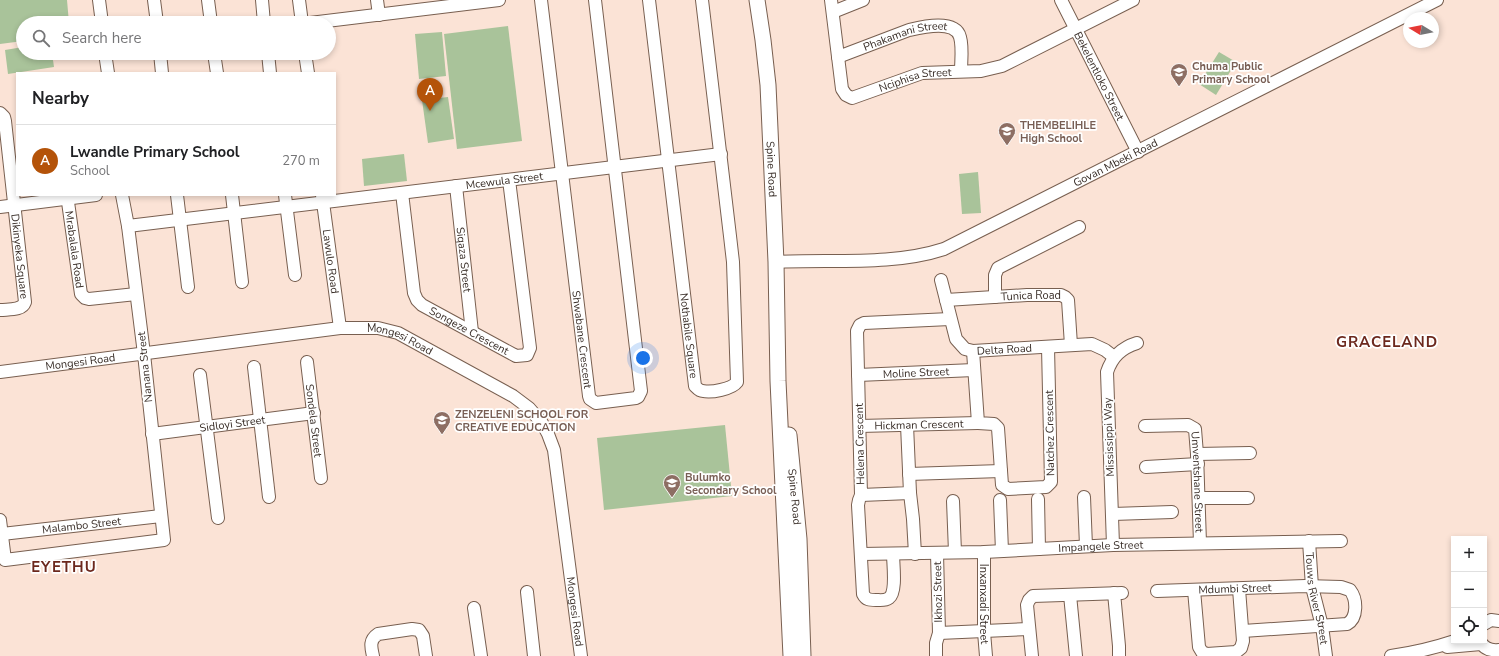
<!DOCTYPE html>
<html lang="en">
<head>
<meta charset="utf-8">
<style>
  body { margin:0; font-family:"Nunito Sans",sans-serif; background:#f6f6f6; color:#202124 }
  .controls { position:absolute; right:12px; bottom:12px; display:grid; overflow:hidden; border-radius:0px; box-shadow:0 2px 6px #0003 }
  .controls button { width:36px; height:36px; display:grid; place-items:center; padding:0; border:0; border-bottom:1px solid #e0e0e0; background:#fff; color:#202124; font:20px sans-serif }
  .compass { position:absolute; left:1403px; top:12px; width:36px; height:36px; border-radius:50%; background:#fff; box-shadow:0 2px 6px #0003; rotate:280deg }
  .you { position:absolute; left:643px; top:358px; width:14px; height:14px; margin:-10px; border:3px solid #fff; border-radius:50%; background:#1a73e8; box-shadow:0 0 0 6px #1a73e833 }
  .badge { display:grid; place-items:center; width:26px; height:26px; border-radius:50%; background:#b45309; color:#fff; font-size:13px; font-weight:700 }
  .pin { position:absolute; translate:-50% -33px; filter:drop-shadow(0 1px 2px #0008) }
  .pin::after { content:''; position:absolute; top:21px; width:14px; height:12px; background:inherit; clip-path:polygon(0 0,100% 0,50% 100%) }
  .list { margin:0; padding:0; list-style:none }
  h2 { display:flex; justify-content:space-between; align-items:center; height:52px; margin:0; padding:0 16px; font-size:17px }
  h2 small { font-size:13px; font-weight:400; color:#757577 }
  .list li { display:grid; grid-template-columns:26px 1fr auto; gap:12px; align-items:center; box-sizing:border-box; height:72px; padding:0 16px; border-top:1px solid #e0e0e0 }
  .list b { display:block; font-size:15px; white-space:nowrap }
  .list p { margin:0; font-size:13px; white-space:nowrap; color:#757577 }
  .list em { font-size:13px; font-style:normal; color:#757577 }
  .icon { flex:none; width:22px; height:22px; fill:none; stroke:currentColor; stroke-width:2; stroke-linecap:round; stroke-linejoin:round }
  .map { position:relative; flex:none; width:1499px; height:656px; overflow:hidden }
  .search { position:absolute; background:#fff; box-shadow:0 2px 6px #0003; left:16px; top:16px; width:320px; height:44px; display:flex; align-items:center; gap:10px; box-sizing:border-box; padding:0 14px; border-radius:22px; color:#757577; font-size:15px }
  .panel { position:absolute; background:#fff; box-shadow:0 2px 6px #0003; left:16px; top:72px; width:320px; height:124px; border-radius:0px }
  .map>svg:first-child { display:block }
  .green { fill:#a9c39a }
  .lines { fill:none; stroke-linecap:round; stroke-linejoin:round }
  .minor-casing { stroke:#785f50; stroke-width:14 }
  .major-casing { stroke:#785f50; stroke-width:17 }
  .minor { stroke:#fff; stroke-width:12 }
  .major { stroke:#fff; stroke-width:15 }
  .labels { text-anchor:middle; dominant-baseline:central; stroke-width:3.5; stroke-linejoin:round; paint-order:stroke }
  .street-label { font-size:11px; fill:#382d27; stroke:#fff }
  .education-label { font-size:11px; font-weight:bold; fill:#785e54; stroke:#fff; text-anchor:start }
  .district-label { font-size:15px; font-weight:bold; letter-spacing:1px; fill:#6c281d; stroke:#fff }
</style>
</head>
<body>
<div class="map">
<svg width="1499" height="656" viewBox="0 0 1499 656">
  <rect width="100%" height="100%" fill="#fbe3d6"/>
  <g class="green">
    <path d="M0,0H67L69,23H23V41L0,44Z"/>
    <path d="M508,26L522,141L457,149L444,34Z"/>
    <path d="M442,32L446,76L419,79L415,34Z"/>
    <path d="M23,47V53H52L54,67L8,74L5,50Z"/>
    <path d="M1219,52L1236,62L1216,95L1199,84Z"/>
    <path d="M448,97L454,139L428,143L422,100Z"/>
    <path d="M404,154L407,181L364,186L362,159Z"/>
    <path d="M978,172L981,213L962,214L959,174Z"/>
    <path d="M725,425L732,496L604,510L597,438Z"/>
  </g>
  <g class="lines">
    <defs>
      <g id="minor">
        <path d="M99,0L102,23"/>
        <path d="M154,0L157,23"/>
        <path d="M208,0L211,23"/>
        <path d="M262,0L264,23"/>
        <path d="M299,0L302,23"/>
        <path d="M377,0L379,15"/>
        <path id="s1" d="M541,0L589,396L590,399L596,403L636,398L638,397L641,391L595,0"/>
        <path id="s2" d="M649,0L695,386C697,388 699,391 703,391C711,393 732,389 737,382L733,262L730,236L702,0"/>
        <path id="s3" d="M831,0L842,89L846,95L852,98L922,73L981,71L1002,66L1133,0"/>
        <path id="s4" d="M1061,0L1138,152"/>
        <path d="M833,12L863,0"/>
        <path d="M310,23L499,0"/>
        <path d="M105,53L108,73"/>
        <path d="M160,53L162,73"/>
        <path d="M214,53L217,73"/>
        <path d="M268,53L270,73"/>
        <path d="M305,53L308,73"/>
        <path id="s5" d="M838,57L909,30C922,27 955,19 960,37C963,47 961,61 961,71"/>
        <path id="s6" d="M0,113L4,117L5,121L25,302C22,311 9,309 0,310"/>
        <path id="s7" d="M456,186L472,332"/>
        <path id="s8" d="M402,193L414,293L417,300L422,305L516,356L527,355L530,348L509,180"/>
        <path id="s9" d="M67,195L81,294L85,298L89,299L136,294"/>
        <path d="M177,195L188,287"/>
        <path d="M232,195L242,282"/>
        <path d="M285,195L295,275"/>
        <path id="s10" d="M322,195L340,328"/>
        <path d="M0,207L96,195"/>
        <path id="s11" d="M128,226L721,154"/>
        <path id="s12" d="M776,262C830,259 892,266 944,249L1437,0"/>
        <path id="s13" d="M941,280L956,339L965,349L973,351L1092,344L1105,350L1114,357"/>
        <path d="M995,297V275L998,268L1079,227"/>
        <path id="s14" d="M946,300L1027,295H1061L1065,297L1068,300L1071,345"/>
        <path d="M973,351L978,423L994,424L998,428L1002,485L1008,489L1046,487L1051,482L1048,347"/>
        <path id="s15" d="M307,362L321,478"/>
        <path d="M254,367L269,497"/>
        <path id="s16" d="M0,372L340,328H378L398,333L513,396L529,408L542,423L548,434L554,450L581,656"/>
        <path d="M200,375L218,518"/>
        <path id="s17" d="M858,375L974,370"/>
        <path d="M907,425L910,493L861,495L857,331L860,325L864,323L950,319"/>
        <path id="s18" d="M860,426L978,423"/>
        <path id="s19" d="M1145,426L1188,425L1195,429L1197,454L1200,543"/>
        <path id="s20" d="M152,434L314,413"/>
        <path d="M1197,454L1250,453"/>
        <path d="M1146,467L1198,464"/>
        <path d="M909,474L1001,471"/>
        <path d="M910,493L913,519L915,554"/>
        <path d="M861,495L859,500L858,505L863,594C866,600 870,600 876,600C880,600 885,601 889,598C897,592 893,564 893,554"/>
        <path d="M1084,497L1086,546"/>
        <path d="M1199,498H1248"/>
        <path d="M1038,499L1039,549"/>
        <path d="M1000,500L1002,551"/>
        <path d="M953,501L955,552"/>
        <path d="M1113,514L1172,512"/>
        <path d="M0,520L5,560L164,540L144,354L128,226L122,195"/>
        <path id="s21" d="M2,534L161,516"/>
        <path id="s22" d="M1309,541L1312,587L1322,626L1326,656"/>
        <path d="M1113,545L1107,372C1112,357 1121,348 1137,343"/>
        <path id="s23" d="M984,552V632L986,656"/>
        <path id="s24" d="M861,554L984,552L1113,545L1341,541"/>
        <path d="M1194,590L1199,647L1202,652L1207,654L1236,652L1241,648L1243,641L1239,589"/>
        <path id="s25" d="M1157,591L1305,586L1341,587L1350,590C1357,599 1358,618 1347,624L1243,631"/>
        <path d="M527,592L534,656"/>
        <path d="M1114,593L1119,646V656"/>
        <path d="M1070,595L1076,656"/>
        <path d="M474,608L481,656"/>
        <path d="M1484,624L1491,620L1499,621"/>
        <path d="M939,633L1029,629"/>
        <path d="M1480,641C1484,649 1491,651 1499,650"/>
        <path d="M1447,647L1481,644"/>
        <path d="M373,656C371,647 369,640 378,634L412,629L419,630L423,636L426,656"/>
        <path d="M936,656V643L939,633L937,553"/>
        <path d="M1032,656L1027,605L1029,600L1033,596L1122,593"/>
        <path d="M1391,656C1413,653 1434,648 1455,641"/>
      </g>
      <g id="major">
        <path id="s26" d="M757,0L763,40L768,85L776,262L778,381L791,656"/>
        <path id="s27" d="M789,435L799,539L803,656"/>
      </g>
    </defs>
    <use href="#minor" class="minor-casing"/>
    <use href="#major" class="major-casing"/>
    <use href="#minor" class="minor"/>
    <use href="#major" class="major"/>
  </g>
  <defs>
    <symbol id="school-pin" viewBox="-11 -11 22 30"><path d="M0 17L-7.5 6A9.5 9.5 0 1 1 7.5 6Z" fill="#8d6e63" stroke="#fff"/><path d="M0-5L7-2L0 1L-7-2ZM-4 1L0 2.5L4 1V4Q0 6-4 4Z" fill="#fff"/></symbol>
  </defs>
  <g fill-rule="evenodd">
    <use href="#school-pin" x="1169" y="62" width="20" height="27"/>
    <use href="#school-pin" x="997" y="121" width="20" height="27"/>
    <use href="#school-pin" x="432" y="410" width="20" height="27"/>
    <use href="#school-pin" x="662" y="473" width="20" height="27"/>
  </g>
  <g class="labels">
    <g class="street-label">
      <text stroke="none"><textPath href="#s5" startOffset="71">Phakamani Street</textPath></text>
      <text stroke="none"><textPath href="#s4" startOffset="85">Bekelentloko Street</textPath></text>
      <text stroke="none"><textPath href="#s3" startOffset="170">Nciphisa Street</textPath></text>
      <text stroke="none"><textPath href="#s12" startOffset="361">Govan Mbeki Road</textPath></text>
      <text stroke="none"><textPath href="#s26" startOffset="170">Spine Road</textPath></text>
      <text stroke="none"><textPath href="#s11" startOffset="379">Mcewula Street</textPath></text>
      <text stroke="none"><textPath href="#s9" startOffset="55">Mrabalala Road</textPath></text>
      <text stroke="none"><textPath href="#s6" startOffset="146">Dikinyeka Square</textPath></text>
      <text stroke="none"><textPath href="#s7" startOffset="74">Siqaza Street</textPath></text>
      <text stroke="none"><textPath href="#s10" startOffset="67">Lawulo Road</textPath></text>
      <text stroke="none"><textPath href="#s14" startOffset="85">Tunica Road</textPath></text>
      <text stroke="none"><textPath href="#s8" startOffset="169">Songeze Crescent</textPath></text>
      <text stroke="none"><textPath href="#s2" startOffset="338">Nothabile Square</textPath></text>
      <text stroke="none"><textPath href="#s1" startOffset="342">Shwabane Crescent</textPath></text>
      <text stroke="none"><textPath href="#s16" startOffset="405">Mongesi Road</textPath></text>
      <text stroke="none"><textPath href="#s13" startOffset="114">Delta Road</textPath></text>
      <text stroke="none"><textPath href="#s16" startOffset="81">Mongesi Road</textPath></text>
      <text transform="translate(145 367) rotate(-96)">Nanana Street</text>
      <text stroke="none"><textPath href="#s17" startOffset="58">Moline Street</textPath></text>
      <text stroke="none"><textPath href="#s15" startOffset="59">Sondela Street</textPath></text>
      <text stroke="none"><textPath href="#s20" startOffset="81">Sidloyi Street</textPath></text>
      <text stroke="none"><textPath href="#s18" startOffset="59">Hickman Crescent</textPath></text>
      <text transform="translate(1050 433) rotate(-91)">Natchez Crescent</text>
      <text transform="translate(1109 437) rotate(-92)">Mississippi Way</text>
      <text transform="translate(860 444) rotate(-91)">Helena Crescent</text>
      <text stroke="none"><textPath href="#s19" startOffset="104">Umventshane Street</textPath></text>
      <text stroke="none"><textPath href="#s27" startOffset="62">Spine Road</textPath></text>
      <text stroke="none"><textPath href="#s21" startOffset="80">Malambo Street</textPath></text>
      <text stroke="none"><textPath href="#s24" startOffset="240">Impangele Street</textPath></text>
      <text stroke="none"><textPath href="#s25" startOffset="78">Mdumbi Street</textPath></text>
      <text transform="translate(938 592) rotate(-91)">Ikhozi Street</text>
      <text stroke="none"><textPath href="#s22" startOffset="58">Touws River Street</textPath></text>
      <text stroke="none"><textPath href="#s23" startOffset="52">Inxanxadi Street</textPath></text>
      <text stroke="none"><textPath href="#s16" startOffset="765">Mongesi Road</textPath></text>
    </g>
    <g class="education-label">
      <text x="1192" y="66">Chuma Public<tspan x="1192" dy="13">Primary School</tspan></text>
      <text x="1020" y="125">THEMBELIHLE<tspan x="1020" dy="13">High School</tspan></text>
      <text x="455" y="414">ZENZELENI SCHOOL FOR<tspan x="455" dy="13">CREATIVE EDUCATION</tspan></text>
      <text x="685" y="477">Bulumko<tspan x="685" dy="13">Secondary School</tspan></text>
    </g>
    <g class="district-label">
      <text x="1387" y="342">GRACELAND</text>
      <text x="64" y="567">EYETHU</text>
    </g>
  </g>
</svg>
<div class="controls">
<button>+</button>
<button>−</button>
<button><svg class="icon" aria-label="locate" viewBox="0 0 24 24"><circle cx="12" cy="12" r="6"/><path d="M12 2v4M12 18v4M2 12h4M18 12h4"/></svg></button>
</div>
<svg class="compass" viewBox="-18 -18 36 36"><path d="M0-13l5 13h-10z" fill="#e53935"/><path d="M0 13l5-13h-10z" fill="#757577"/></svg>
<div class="you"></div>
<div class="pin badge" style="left:430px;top:111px">A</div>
<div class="search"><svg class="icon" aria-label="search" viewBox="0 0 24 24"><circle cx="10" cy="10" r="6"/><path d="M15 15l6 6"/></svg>Search here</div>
<section class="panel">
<h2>Nearby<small></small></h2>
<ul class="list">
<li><span class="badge">A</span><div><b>Lwandle Primary School</b><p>School</p></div><em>270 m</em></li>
</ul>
</section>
</div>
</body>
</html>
